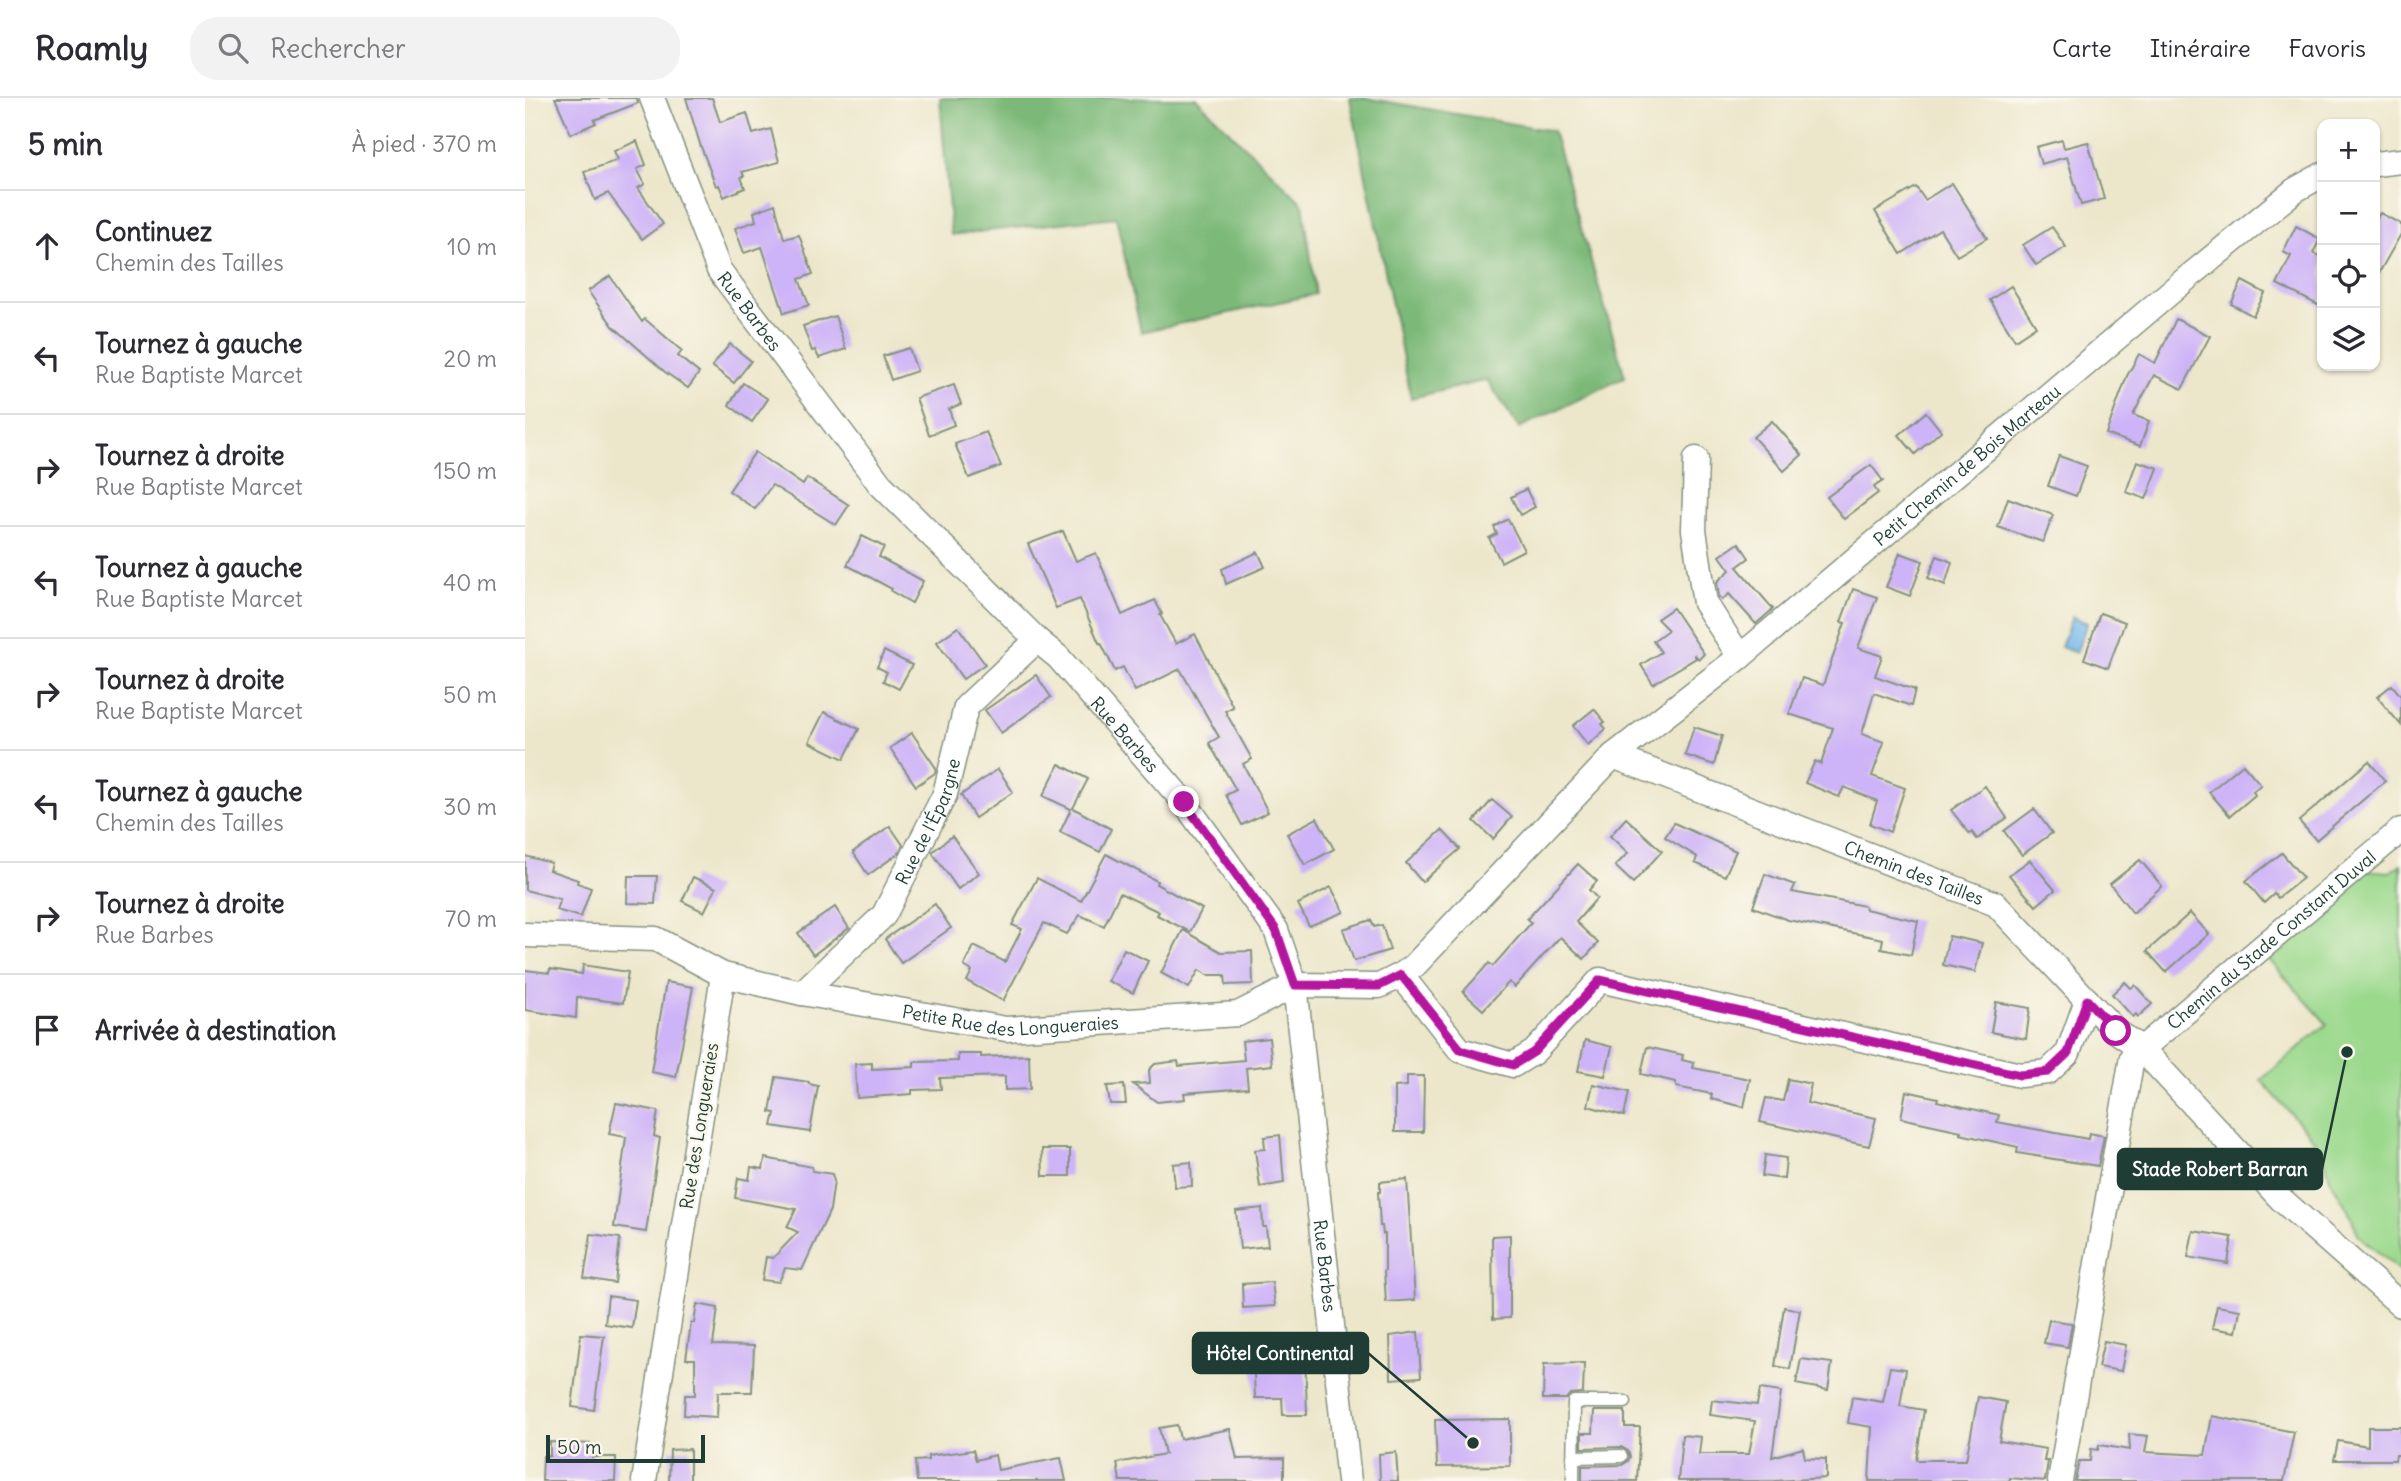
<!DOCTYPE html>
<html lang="fr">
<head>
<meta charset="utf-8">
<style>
  body { margin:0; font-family:Delius,sans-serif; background:#f2f2f3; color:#2b2b33 }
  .controls { position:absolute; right:21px; top:21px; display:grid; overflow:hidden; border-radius:14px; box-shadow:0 2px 5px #0004 }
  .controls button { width:63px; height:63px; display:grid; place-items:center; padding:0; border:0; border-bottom:2px solid #e1e1e2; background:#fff; color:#2b2b33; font:35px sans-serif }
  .scale { position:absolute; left:21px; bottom:18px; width:159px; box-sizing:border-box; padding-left:7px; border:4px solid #1f3d34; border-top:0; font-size:19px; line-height:24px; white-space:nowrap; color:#1f3d34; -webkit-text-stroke:5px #fbf7ec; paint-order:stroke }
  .stop { position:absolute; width:21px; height:21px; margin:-16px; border:5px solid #b5179e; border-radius:50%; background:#fff }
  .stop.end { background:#b5179e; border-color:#fff; box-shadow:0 2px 7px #0008 }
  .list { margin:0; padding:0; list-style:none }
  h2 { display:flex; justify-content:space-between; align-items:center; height:91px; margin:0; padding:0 28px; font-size:30px }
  h2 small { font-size:23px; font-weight:400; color:#7c7c81 }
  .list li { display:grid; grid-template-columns:46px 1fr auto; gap:21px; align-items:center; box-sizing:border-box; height:112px; padding:0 28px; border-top:2px solid #e1e1e2 }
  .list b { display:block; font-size:26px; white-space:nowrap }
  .list p { margin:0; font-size:23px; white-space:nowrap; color:#7c7c81 }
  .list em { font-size:23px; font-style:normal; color:#7c7c81 }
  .icon { flex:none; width:38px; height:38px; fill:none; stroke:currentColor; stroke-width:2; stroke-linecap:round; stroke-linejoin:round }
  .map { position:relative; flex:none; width:1876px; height:1383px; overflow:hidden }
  header { display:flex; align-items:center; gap:42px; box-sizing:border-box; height:98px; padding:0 35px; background:#fff; border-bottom:2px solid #e1e1e2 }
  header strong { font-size:33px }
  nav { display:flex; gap:38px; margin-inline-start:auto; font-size:24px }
  .search { width:490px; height:63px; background:#f2f2f3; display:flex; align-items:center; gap:18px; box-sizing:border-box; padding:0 24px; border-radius:28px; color:#7c7c81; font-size:26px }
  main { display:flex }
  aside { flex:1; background:#fff }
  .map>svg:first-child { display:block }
  .green { fill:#9bd98d; stroke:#5d8b60; stroke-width:2 }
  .forest { fill:#7cb978; stroke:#4e7b56; stroke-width:2 }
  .water { fill:#73b8ea; stroke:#497a8f; stroke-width:2 }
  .building { fill:#cdb3f7 }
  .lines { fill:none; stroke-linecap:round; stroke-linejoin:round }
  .lane-casing { stroke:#869280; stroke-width:15 }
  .street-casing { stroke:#869280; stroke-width:27 }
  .lane { stroke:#fff; stroke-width:12 }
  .street { stroke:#fff; stroke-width:24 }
  .route { stroke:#b5179e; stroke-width:9 }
  .labels { text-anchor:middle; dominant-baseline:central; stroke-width:5; stroke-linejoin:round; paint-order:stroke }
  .street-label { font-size:18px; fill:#1f3d34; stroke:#fbf7ec }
  .leader { fill:none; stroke:#1f3d34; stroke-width:2.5 }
  .callout-dot { fill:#1f3d34; stroke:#fbf7ec; stroke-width:2.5 }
  .callout { fill:#1f3d34; stroke:#1f3d34; stroke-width:2.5 }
  .callout-label { font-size:19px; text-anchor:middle; font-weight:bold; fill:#fff }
</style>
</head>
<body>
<header>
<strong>Roamly</strong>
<div class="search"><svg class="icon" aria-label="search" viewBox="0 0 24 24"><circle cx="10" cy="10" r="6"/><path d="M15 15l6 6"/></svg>Rechercher</div>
<nav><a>Carte</a><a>Itinéraire</a><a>Favoris</a></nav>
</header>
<main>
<aside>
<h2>5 min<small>À pied · 370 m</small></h2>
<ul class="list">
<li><svg class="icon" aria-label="ahead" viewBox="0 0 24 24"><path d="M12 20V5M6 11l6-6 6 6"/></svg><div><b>Continuez</b><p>Chemin des Tailles</p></div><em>10 m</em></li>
<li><svg class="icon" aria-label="left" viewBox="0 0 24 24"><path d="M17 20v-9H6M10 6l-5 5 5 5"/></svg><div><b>Tournez à gauche</b><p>Rue Baptiste Marcet</p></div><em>20 m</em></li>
<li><svg class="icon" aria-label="right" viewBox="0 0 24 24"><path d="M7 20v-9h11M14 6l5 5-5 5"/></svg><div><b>Tournez à droite</b><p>Rue Baptiste Marcet</p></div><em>150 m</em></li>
<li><svg class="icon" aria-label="left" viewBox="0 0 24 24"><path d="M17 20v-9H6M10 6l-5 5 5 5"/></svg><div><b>Tournez à gauche</b><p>Rue Baptiste Marcet</p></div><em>40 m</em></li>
<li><svg class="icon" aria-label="right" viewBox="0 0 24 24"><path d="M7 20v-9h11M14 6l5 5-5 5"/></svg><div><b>Tournez à droite</b><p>Rue Baptiste Marcet</p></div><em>50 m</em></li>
<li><svg class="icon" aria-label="left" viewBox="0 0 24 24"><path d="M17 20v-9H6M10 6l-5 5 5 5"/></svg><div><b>Tournez à gauche</b><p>Chemin des Tailles</p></div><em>30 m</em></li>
<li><svg class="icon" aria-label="right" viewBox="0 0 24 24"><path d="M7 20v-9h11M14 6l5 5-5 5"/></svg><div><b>Tournez à droite</b><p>Rue Barbes</p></div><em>70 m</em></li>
<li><svg class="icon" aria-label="arrive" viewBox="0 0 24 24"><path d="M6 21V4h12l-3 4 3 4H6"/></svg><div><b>Arrivée à destination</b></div></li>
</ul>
</aside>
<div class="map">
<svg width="1876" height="1383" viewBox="0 0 1876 1383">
  <rect width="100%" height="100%" fill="#fbf7ec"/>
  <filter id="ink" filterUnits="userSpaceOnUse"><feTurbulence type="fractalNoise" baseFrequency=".0143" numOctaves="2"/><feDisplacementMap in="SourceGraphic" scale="14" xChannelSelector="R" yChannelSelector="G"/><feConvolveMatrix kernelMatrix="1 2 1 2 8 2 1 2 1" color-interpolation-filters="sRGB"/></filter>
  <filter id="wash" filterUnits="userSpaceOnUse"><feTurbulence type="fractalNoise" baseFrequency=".00686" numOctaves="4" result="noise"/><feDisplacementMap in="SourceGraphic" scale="28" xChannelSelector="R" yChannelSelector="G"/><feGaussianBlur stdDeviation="1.57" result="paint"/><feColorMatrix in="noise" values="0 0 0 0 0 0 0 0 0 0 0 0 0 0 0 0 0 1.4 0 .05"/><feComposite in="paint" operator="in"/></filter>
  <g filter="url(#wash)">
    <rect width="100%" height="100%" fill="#ece7cb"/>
    <path class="green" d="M1876,766V1174L1834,1138L1823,1112L1805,1081L1798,1052L1736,982L1802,926L1738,855L1838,772L1865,774Z"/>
    <g class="forest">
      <path d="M415,0H671L778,106L791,196L616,234L591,119L426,137Z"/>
      <path d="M825,0H841L1028,33L1100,279L994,330L962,282L886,300Z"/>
    </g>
    <path class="water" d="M1547,519L1562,525L1551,555L1536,549Z"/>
    <g id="blocks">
      <g class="building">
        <path d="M30,0H112L113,5L69,22L71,25L46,36Z"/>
        <path d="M161,0H187L195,24L222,15L228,36L246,31L254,64L217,74L219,78L216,79L220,90L199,99L194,87L191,88L175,46Z"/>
        <path d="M1537,42L1539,50L1563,44L1579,101L1556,107L1542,59L1516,66L1511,49Z"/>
        <path d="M112,43L121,67L112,71L120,86L113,90L138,126L117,141L83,95L70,102L59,74L93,62L89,53Z"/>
        <path d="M1427,85L1462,140L1432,158L1415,131L1376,156L1350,113L1391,89L1400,102Z"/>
        <path d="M250,106L259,141L274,137L288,176L274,181L284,207L259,215L237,149L219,155L210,130L231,123L229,114Z"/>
        <path d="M1855,115L1876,126V136L1850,182V123Z"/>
        <path d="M1771,128L1795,141L1788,155L1797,159V209L1752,186L1766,158L1758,154Z"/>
        <path d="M1527,129L1541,149L1511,167L1498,147Z"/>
        <path d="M85,178L117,224L120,221L157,253L153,258L174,275L163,290L140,274L88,228L63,193Z"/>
        <path d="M1717,183L1740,195L1728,218L1706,206Z"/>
        <path d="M1486,188L1511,228L1490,242L1465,202Z"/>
        <path d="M310,218L321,251L294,260L290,252L287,253L278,228Z"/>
        <path d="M1651,221L1685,238L1657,291L1629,277L1608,317L1624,323L1615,348L1581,336L1602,278L1614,256L1630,265Z"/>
        <path d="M205,246L226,263L209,285L187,268Z"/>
        <path d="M384,250L392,273L366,282L358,258Z"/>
        <path d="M218,285L243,301L227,324L204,307Z"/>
        <path d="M429,287L436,306L424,311L429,327L404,337L391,300Z"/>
        <path d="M1401,314L1416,333L1390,356L1374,337Z"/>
        <path d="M1247,323L1277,357L1259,373L1228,339Z"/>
        <path d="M461,334L476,368L444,380L430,346Z"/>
        <path d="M230,354L278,387L282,380L324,407L311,427L247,387L230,411L204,393Z"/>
        <path d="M1534,358L1562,368L1551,398L1523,388Z"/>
        <path d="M1612,363L1633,370L1621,401L1601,394Z"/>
        <path d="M1346,367L1358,383L1349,389L1353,395L1319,421L1302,399Z"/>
        <path d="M1001,391L1010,409L995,417L986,399Z"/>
        <path d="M1483,400L1528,417L1518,444L1473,429Z"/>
        <path d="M983,421L999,452L976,464L964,440L972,436L969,429Z"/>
        <path d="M538,433L551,463L571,455L597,517L630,502L637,516L635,517L651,546L670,536L708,609L700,613L727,661L718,666L743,714L717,727L701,697L711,692L684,645L694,639L655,571L610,593L598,569L590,573L576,545H574L555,501L531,510L503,446Z"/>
        <path d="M337,438L359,449L354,459L398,483L387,505L366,493L367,491L322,467Z"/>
        <path d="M1214,445L1224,460L1212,469L1248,511L1231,526L1204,496L1197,502L1194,499L1192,484L1205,472L1195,458Z"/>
        <path d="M733,454L740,469L701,486L697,471Z"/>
        <path d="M1375,455L1398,463L1385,498L1361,489Z"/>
        <path d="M1412,458L1427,464L1420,487L1403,480Z"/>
        <path d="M1328,491L1352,499L1333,550L1357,558L1350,578L1390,592L1386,608L1349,595L1337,636L1359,644L1347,678L1380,690L1365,734L1345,726L1352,703L1319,689L1314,699L1280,685L1290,663L1296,666L1308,630L1264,616L1277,580L1298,587L1320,525L1316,524Z"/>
        <path d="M1148,510L1179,556L1174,561L1169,556L1171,560L1128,586L1116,567L1136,554L1128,543L1143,532L1132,521Z"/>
        <path d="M1575,515L1600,524L1583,570L1559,561Z"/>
        <path d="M433,529L460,566L438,581L412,544Z"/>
        <path d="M359,553L387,567L374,591L358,583L362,574L352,569Z"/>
        <path d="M511,577L526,599L476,635L460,612Z"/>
        <path d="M1867,587L1876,598V627L1852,599Z"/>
        <path d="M1069,611L1080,624L1077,626L1081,631L1063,647L1048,628Z"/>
        <path d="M299,614L334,631L319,661L284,644Z"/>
        <path d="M1169,629L1197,638L1189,667L1160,657Z"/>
        <path d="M387,635L411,670L410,675L391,688L365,650Z"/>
        <path d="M1844,663L1860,683L1791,742L1774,723Z"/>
        <path d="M534,666L563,681L548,710L586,731L575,754L535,734L546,711L518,698Z"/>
        <path d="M1718,666L1736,687L1728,693L1730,697L1705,718L1684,694Z"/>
        <path d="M473,671L488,694L450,720L436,697Z"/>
        <path d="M1460,688L1482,720L1452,741L1447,734L1445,736L1426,712Z"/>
        <path d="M967,702L987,719L968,741L949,723Z"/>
        <path d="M1509,711L1527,735L1497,757L1479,733Z"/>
        <path d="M792,720L809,751L780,767L762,736Z"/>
        <path d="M1101,720L1137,753L1108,785L1090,768L1103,755L1085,738Z"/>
        <path d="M1149,725L1211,753L1200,778L1170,765L1172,759L1140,739Z"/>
        <path d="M365,728L378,747L374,755L343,777L328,754Z"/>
        <path d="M917,732L935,751L897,784L881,765Z"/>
        <path d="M427,738L454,775L433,791L407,754Z"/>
        <path d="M1757,755L1778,780L1753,800L1749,796L1739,805L1721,783Z"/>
        <path d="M581,756L632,783L631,786L677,811L665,834L632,817L634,814L595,795L579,828L555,817L542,836L519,825L478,903L442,883L447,873L439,868L449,848L480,864L497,831L487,827L512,780L556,803Z"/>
        <path d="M0,758L26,765L24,772L53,782L52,785L66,790L56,819L31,812L35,801L0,792Z"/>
        <path d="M1505,762L1530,792L1511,808L1484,777Z"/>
        <path d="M1615,762L1637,788L1608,815L1585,786Z"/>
        <path d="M1053,766L1072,783L1064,792L1072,800L1051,824L1073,845L1059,861L1035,839L990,889L984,884L958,912L938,894L964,865L968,868L1006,825L1002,821Z"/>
        <path d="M1240,776L1270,787L1267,794L1340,808V811L1393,823L1386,857L1356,851L1358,841L1263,822L1228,809Z"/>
        <path d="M103,778H132L130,806L102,805Z"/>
        <path d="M168,779L191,790L179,814L157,803Z"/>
        <path d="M806,789L819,814L784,828L773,806Z"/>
        <path d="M410,806L426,830L376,865L360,841Z"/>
        <path d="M310,809L324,830L288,857L273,835Z"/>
        <path d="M1665,815L1684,836L1641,874L1622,853Z"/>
        <path d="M846,822L849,829L857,827L865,852L829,863L818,831Z"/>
        <path d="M658,832L696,854L727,853L728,886L701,887L700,877H683L674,872L664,890L636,875Z"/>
        <path d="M1424,838L1457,845L1450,874L1418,867Z"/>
        <path d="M599,851L623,863L608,895L583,883Z"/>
        <path d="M58,867L103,874L98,905L52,899L51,920L0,912V872L24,875L25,871L57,876Z"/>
        <path d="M141,884L168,889L151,979L126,974Z"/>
        <path d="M1600,884L1606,890L1610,887L1627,906L1613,919L1611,916L1608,919L1587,896Z"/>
        <path d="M1471,904L1505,910L1501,941L1466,934Z"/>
        <path d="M744,940L747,967L721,970L723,990L659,995L660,1001L632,1004L608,986L625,985L624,972L630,966L653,963L654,968L719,962L717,943Z"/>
        <path d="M1060,942L1087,949L1080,978L1053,973Z"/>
        <path d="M1122,949L1158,957L1157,962L1169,965L1168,970L1225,981L1219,1009L1186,1001L1187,996L1151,989V984L1116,976Z"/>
        <path d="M433,956H456V959L504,957L505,991L480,992V978L415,980L416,991L387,992V996L332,1000L330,966L347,965V971L389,969V964L433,963Z"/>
        <path d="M882,978H899L898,1034H870V989L882,988Z"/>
        <path d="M251,979L284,984V986L293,988L285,1034L247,1028L250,1015L245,1014Z"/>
        <path d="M1263,981L1286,986L1282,1005L1351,1020L1344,1048L1235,1024L1241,1000L1258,1003Z"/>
        <path d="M1068,986L1104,994L1099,1018L1063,1008Z"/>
        <path d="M599,987L601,1006H585L582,988Z"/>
        <path d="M1381,993L1413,1000L1412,1003L1474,1017L1472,1024L1563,1041L1564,1035L1579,1038L1573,1068L1492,1055L1493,1049L1435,1036L1436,1033L1376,1020Z"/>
        <path d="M91,1005L133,1013L129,1038L135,1040L121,1134L89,1129L101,1039L84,1036Z"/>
        <path d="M755,1037L759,1085L735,1089L730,1052L740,1051L739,1039Z"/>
        <path d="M517,1051H545V1078H518Z"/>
        <path d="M1240,1057L1261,1060L1259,1081L1237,1078Z"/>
        <path d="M240,1060L287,1069V1073L307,1076L309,1083L305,1112L277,1172L260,1170L254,1184L237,1182L241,1159L248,1160L273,1134L262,1129L271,1111L210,1100L213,1080L224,1082L226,1069L238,1071Z"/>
        <path d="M666,1064L667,1088L650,1089L648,1066Z"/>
        <path d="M882,1081L890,1202L861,1204L859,1173L860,1172V1136H858L857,1128H855L853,1094H855V1084Z"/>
        <path d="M737,1110L738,1129H741L743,1148L715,1151L711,1113Z"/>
        <path d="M1668,1133L1707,1139L1703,1166L1663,1159Z"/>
        <path d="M66,1136L95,1140L90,1185L59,1180Z"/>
        <path d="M985,1137V1220L968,1221L967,1138Z"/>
        <path d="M747,1184L750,1208L718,1210L717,1186Z"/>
        <path d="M83,1198L111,1202L107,1230L80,1226Z"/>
        <path d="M172,1206L193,1210L188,1247L229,1248L227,1294H193L192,1319L159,1317L160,1297H170V1261H161L166,1225H169Z"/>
        <path d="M1692,1208L1715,1212L1711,1234L1687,1230Z"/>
        <path d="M1259,1209L1275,1212L1265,1271L1250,1268Z"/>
        <path d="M1524,1222L1547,1225L1543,1249L1519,1245Z"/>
        <path d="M893,1234L896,1279L866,1281L865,1238Z"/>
        <path d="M56,1236L79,1238L69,1312L47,1309Z"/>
        <path d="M1579,1243L1601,1247L1596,1273L1573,1269Z"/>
        <path d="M780,1252L782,1317H758L757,1300H730L728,1253Z"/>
        <path d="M1276,1261L1307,1265L1303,1292L1271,1286Z"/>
        <path d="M1059,1265L1058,1295L1045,1296L1041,1301H1018L1019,1266Z"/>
        <path d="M1365,1269L1381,1271L1375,1308L1399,1312L1391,1362H1441L1453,1299L1481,1304L1474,1343L1521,1351L1519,1363H1523L1520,1383L1485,1380L1484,1383H1344L1347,1329L1323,1325L1327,1299L1358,1304Z"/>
        <path d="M1235,1291L1256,1294L1247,1359L1278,1350L1280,1360L1301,1361V1380L1249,1383H1153L1157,1337L1176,1339L1174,1356H1224L1230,1323L1185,1317L1187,1302L1232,1307Z"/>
        <path d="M1069,1313H1100V1329H1115L1112,1383H1057V1368L1097,1367L1103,1363L1105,1359L1103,1353L1096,1349L1057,1350V1335H1068Z"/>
        <path d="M1687,1318L1769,1334L1759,1383H1550L1554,1363H1565L1566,1351L1573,1352L1574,1347L1605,1352L1604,1336L1623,1338L1620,1354L1680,1357Z"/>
        <path d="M985,1321V1368L912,1369L910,1322Z"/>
        <path d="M652,1327L655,1341L705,1331L712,1361L759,1360V1383H595L592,1365L640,1356L634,1330Z"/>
        <path d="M1843,1329H1876V1357H1871L1870,1362H1809L1813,1343L1843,1348Z"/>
        <path d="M25,1344L67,1346V1359H91L90,1383H17L18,1358H25Z"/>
        <path d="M165,1351V1383H144L145,1352Z"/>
        <path d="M448,1352L451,1362L470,1357L473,1372L536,1360L541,1383H392L390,1363L403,1362V1358Z"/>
        <path d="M871,1354L873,1383H855L854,1356Z"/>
      </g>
    </g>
  </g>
  <g filter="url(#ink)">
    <use href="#blocks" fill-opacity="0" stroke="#869280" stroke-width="2"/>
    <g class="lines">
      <defs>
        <g id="lane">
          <path d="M1048,1359L1096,1358"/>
          <path d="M1048,1383L1049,1304H1100"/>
        </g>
        <g id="street">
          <path id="s1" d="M127,0L194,172L355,386L512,542L533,559L659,704L751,832L770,887L824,1383"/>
          <path d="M1850,66L1876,63"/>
          <path d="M1171,361L1169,432L1180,505L1215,559"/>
          <path id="s2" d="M1088,658L1215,559L1655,186L1770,92L1797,77"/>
          <path d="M0,837L131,841L198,877L119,1383"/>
          <path id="s3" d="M198,877L277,895L481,931L713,916L770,887L854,888L876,877L889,868L1088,658L1471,806L1591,933L1617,951L1757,1102L1876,1207"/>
          <path d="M876,877L935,952L988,967L1009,954L1075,882L1495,977L1523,974L1543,955L1562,902"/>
          <path id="s4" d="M277,895L359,817L420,696L441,609L512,542"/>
          <path id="s5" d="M1535,1383L1607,959L1876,732"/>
        </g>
      </defs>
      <use href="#lane" class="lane-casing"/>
      <use href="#street" class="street-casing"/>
      <use href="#lane" class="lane"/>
      <use href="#street" class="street"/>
    </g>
  </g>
  <g class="lines" filter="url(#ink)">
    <path class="route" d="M659,704L751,832L770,887L854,888L876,877L936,952L988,967L1009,954L1075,882L1495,977L1523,974L1543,955L1562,902L1591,933"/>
  </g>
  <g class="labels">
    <g class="street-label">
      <text stroke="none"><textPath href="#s1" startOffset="236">Rue Barbes</textPath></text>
      <text stroke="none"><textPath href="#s2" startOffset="458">Petit Chemin de Bois Marteau</textPath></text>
      <text stroke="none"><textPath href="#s1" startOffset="803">Rue Barbes</textPath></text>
      <text stroke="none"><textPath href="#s4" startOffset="217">Rue de l'Épargne</textPath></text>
      <text stroke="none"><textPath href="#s3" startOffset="1321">Chemin des Tailles</textPath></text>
      <text stroke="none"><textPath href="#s5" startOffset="612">Chemin du Stade Constant Duval</textPath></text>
      <text stroke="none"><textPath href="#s3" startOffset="292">Petite Rue des Longueraies</textPath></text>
      <text transform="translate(174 1028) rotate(-81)">Rue des Longueraies</text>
      <text stroke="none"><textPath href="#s1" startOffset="1391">Rue Barbes</textPath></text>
    </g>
  </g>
  <path class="leader" d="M1822 954L1797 1071M948 1345L843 1255"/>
  <g class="callout-dot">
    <circle cx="1822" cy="954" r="7"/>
    <circle cx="948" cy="1345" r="7"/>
  </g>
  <g class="callout">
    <rect x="1593" y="1051" width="204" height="40" rx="7"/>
    <rect x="668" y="1235" width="175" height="40" rx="7"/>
  </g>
  <g class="callout-label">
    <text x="1695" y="1078">Stade Robert Barran</text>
    <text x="755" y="1262">Hôtel Continental</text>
  </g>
</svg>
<div class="controls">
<button>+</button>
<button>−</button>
<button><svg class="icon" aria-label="locate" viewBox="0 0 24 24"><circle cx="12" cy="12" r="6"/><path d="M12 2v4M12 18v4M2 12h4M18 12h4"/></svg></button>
<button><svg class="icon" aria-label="layers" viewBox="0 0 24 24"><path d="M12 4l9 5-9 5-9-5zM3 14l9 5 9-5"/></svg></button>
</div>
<div class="scale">50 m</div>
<div class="stop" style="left:1591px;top:933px"></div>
<div class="stop end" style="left:659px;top:704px"></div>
</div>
</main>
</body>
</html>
